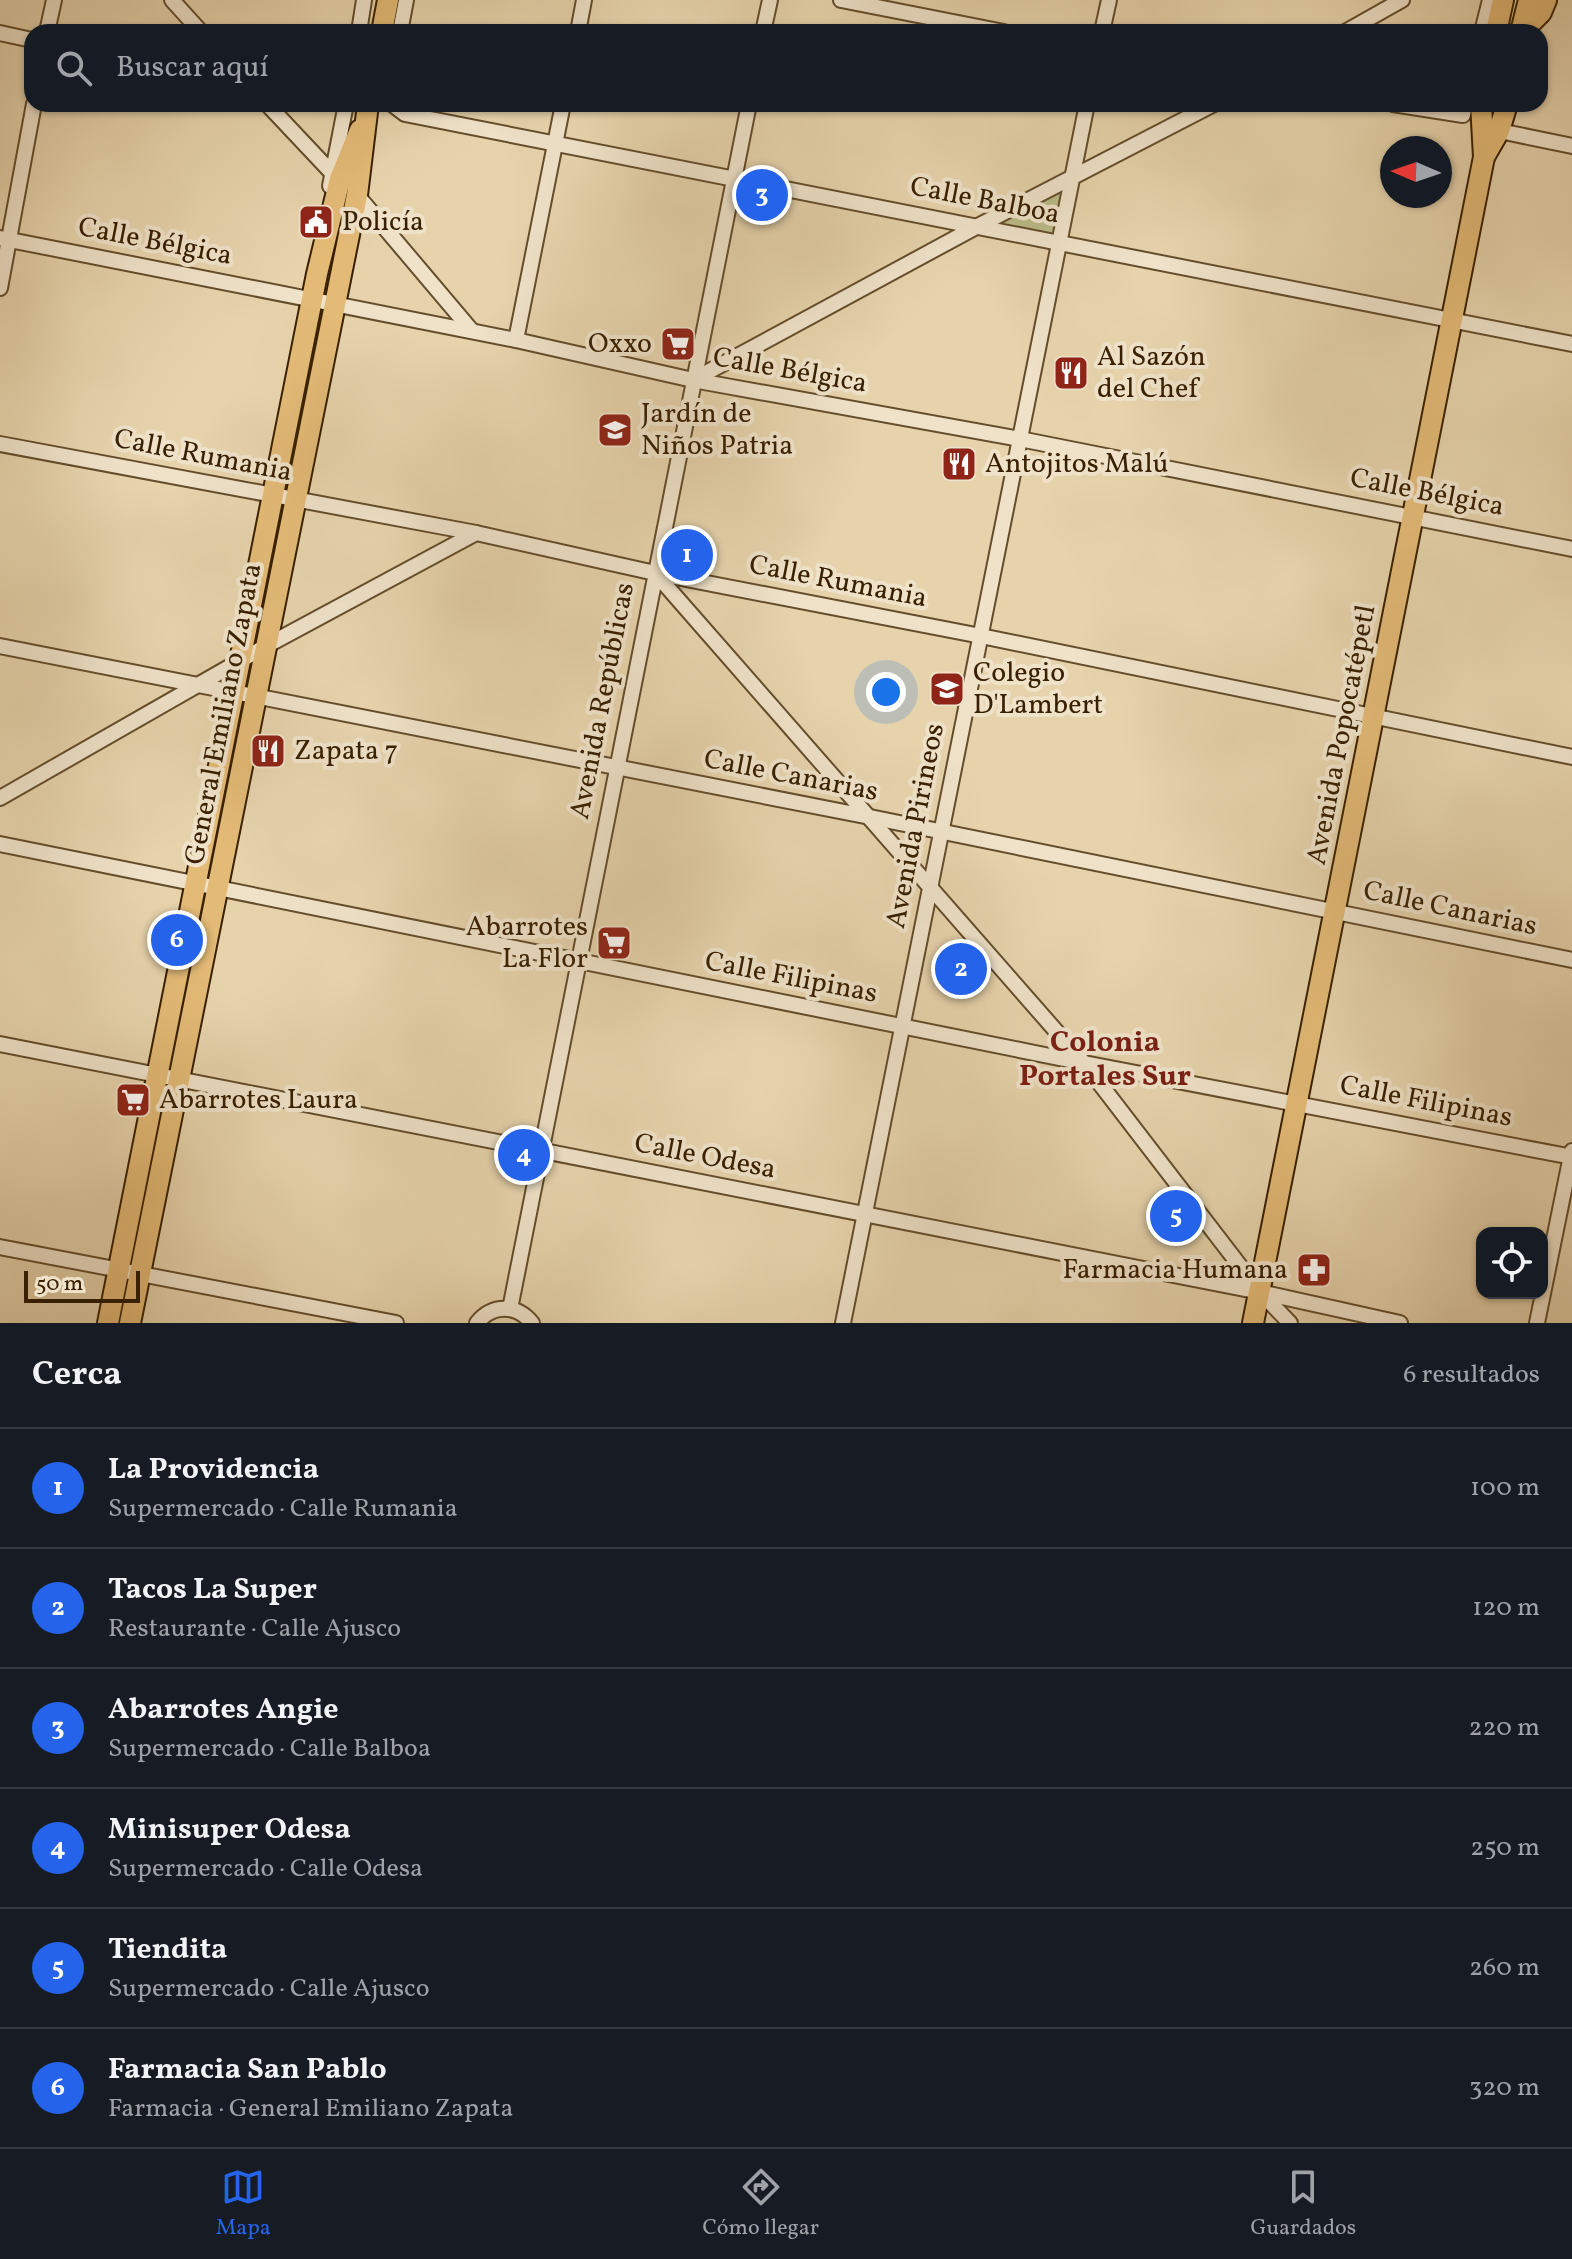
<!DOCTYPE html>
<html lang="es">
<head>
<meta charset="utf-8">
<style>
  body { margin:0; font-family:Vollkorn,serif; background:#20242c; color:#f1f3f6 }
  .controls { position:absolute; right:24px; bottom:24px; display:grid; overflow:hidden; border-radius:16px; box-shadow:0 2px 6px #0004 }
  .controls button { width:72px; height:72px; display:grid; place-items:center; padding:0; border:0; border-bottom:2px solid #363941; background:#171b24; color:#f1f3f6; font:40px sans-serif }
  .compass { position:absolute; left:1380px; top:136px; width:72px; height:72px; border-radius:50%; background:#171b24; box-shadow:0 2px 6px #0004; rotate:272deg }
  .scale { position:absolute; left:24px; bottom:20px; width:116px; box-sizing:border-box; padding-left:8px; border:4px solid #382000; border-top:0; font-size:22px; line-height:28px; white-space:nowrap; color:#382000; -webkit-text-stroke:6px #efe2c9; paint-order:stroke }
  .you { position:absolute; left:886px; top:692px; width:28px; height:28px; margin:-20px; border:6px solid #fff; border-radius:50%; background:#1a73e8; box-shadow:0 0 0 12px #1a73e833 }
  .badge { display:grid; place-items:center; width:52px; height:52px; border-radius:50%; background:#2563eb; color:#fff; font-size:26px; font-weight:700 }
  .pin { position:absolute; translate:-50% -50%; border:4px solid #fff; box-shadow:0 2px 8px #0006 }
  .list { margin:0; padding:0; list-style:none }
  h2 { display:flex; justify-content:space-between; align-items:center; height:104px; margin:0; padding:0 32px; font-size:34px }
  h2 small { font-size:26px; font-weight:400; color:#9ea1a6 }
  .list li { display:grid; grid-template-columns:52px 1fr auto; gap:24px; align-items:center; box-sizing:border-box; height:120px; padding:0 32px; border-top:2px solid #363941 }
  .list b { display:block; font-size:30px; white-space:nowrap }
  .list p { margin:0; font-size:26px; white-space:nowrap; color:#9ea1a6 }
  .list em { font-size:26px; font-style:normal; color:#9ea1a6 }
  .icon { flex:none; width:44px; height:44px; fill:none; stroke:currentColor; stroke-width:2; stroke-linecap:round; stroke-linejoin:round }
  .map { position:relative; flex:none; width:1572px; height:1323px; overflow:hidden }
  .search { position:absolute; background:#171b24; box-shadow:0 2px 6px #0004; left:24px; right:24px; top:24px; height:88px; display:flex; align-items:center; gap:20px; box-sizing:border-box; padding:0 28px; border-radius:24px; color:#9ea1a6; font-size:30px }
  .sheet { height:824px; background:#171b24 }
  nav { display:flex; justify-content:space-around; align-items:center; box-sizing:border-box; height:112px; border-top:2px solid #363941; background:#171b24; font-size:22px; color:#9ea1a6 }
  nav a { display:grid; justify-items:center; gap:4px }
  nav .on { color:#2563eb }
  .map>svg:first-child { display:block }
  .grass { fill:#b9bb87; stroke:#786e44; stroke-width:2 }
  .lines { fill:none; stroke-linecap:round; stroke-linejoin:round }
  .minor-casing { stroke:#644d2b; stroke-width:18 }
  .primary-casing { stroke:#382000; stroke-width:24 }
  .trunk-casing { stroke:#382000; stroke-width:26 }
  .minor { stroke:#efe2c9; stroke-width:14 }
  .primary { stroke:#e3ba76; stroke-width:20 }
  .trunk { stroke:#e3ba76; stroke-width:22 }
  .labels { text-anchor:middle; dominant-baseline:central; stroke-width:8; stroke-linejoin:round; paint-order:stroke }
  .street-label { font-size:28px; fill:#382000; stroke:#efe2c9 }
  .poi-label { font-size:28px; fill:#382000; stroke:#efe2c9; text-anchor:start }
  .neighbourhood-label { font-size:30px; font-weight:bold; fill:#7a1f14; stroke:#efe2c9 }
</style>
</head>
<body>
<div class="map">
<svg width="1572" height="1323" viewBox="0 0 1572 1323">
  <rect width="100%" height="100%" fill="#e6d3ac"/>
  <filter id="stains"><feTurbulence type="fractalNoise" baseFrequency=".0025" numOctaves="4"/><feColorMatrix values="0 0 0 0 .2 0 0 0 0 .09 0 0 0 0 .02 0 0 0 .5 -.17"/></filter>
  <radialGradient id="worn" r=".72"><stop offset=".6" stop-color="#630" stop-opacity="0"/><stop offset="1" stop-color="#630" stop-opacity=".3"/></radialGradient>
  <path class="grass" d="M1072,177L1057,242L976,227Z"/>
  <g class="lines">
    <defs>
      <g id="minor">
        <path d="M172,0L201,32"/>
        <path d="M841,0L1004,32"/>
        <path d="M47,32L54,0"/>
        <path d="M359,32L364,0"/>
        <path d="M400,32L406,0"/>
        <path d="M578,32L584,0"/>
        <path d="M763,32L770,0"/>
        <path d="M1102,32L1109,0"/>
        <path d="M1345,32L1402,0"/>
        <path d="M1482,32L1490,0"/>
        <path d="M0,33L32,40"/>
        <path d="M267,104L332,173"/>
        <path d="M392,104L405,114L1572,344"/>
        <path d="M1393,104L1463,115L1465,104"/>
        <path d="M1490,129L1572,146"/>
        <path d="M330,186L346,104"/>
        <path d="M357,195L472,331"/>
        <path d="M0,238L516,340L693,380L1020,439L1572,549"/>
        <path d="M0,288L34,104"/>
        <path d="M516,340L563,104"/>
        <path d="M693,380L976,227L1214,104"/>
        <path d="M0,444L476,533L655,573L981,636L1572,757"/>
        <path d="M655,573L1084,1063L1260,1292L1290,1323"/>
        <path d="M0,646L870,817L1572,960"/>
        <path d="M0,798L266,646L476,533"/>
        <path d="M0,844L1084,1063L1572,1157"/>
        <path d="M0,1044L1260,1292L1400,1323"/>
        <path d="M0,1247L396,1323"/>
        <path d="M510,1309L749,104"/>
        <path d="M477,1323C492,1304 517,1304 532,1323"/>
        <path d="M843,1323L1087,104"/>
        <path d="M1537,1323L1572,1151"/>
      </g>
      <g id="primary">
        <path d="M382,32L388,0"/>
        <path d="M1496,32L1503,0"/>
        <path d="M1521,32L1529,0"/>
        <path d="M1484,157L1499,131L1507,104"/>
        <path d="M108,1323L317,274L340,179L360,130"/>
        <path d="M130,1323L357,195L368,104"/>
        <path d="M1253,1323L1484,157L1481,104"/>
      </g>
      <path id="trunk" d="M1521,31L1540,12L1545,0"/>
    </defs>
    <use href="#minor" class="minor-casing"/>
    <use href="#primary" class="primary-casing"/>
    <use href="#trunk" class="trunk-casing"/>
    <use href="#minor" class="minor"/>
    <use href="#primary" class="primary"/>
    <use href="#trunk" class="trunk"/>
  </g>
  <defs>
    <symbol id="civic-square" viewBox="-11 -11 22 22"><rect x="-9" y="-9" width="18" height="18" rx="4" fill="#8f2418" stroke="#efe2c9"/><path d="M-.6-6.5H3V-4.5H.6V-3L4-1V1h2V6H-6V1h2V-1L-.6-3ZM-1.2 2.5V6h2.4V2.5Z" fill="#fff"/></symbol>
    <symbol id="supermarket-square" viewBox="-11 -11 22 22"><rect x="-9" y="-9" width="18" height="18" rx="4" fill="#8f2418" stroke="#efe2c9"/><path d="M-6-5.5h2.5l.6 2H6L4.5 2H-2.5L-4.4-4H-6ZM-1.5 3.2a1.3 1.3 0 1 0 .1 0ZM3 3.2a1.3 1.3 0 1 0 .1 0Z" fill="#fff"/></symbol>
    <symbol id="restaurant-square" viewBox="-11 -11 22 22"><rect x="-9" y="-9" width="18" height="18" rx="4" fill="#8f2418" stroke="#efe2c9"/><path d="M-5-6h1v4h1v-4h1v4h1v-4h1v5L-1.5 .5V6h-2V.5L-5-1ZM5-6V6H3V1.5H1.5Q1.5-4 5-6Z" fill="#fff"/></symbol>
    <symbol id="school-square" viewBox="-11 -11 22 22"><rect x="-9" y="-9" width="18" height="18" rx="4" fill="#8f2418" stroke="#efe2c9"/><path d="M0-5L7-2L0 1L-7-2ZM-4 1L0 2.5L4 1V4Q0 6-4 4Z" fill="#fff"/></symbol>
    <symbol id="pharmacy-square" viewBox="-11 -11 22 22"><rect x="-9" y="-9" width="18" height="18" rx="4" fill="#8f2418" stroke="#efe2c9"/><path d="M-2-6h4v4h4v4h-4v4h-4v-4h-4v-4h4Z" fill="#fff"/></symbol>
  </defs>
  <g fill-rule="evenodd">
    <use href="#civic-square" x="296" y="202" width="40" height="40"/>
    <use href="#supermarket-square" x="658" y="324" width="40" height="40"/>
    <use href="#restaurant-square" x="1051" y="353" width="40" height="40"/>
    <use href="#school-square" x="595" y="410" width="40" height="40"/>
    <use href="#restaurant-square" x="939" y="444" width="40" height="40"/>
    <use href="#school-square" x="927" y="669" width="40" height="40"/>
    <use href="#restaurant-square" x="248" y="731" width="40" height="40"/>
    <use href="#supermarket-square" x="594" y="923" width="40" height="40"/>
    <use href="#supermarket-square" x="113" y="1080" width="40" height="40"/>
    <use href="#pharmacy-square" x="1294" y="1250" width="40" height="40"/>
  </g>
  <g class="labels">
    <g class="street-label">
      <text transform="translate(985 201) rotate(11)">Calle Balboa</text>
      <text transform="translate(155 242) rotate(11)">Calle Bélgica</text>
      <text transform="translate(790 371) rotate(10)">Calle Bélgica</text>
      <text transform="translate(203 456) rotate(11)">Calle Rumania</text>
      <text transform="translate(1427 493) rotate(11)">Calle Bélgica</text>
      <text transform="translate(838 582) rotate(11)">Calle Rumania</text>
      <text transform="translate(603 701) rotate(-79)">Avenida Repúblicas</text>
      <text transform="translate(224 714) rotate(-79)">General Emiliano Zapata</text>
      <text transform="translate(1342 735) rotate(-79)">Avenida Popocatépetl</text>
      <text transform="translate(791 776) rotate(11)">Calle Canarias</text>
      <text transform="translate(916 826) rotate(-79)">Avenida Pirineos</text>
      <text transform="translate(1450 909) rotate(12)">Calle Canarias</text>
      <text transform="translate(791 978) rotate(11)">Calle Filipinas</text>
      <text transform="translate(1426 1102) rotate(11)">Calle Filipinas</text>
      <text transform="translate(705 1157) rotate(11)">Calle Odesa</text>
    </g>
    <g class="poi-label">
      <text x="342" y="222">Policía</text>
      <text x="652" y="344" text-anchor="end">Oxxo</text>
      <text x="1097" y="357">Al Sazón<tspan x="1097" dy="32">del Chef</tspan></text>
      <text x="641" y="414">Jardín de<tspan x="641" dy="32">Niños Patria</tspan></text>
      <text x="985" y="464">Antojitos Malú</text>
      <text x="973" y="673">Colegio<tspan x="973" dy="32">D'Lambert</tspan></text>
      <text x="294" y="751">Zapata 7</text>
      <text x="588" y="927" text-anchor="end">Abarrotes<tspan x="588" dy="32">La Flor</tspan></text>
      <text x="159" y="1100">Abarrotes Laura</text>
      <text x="1288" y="1270" text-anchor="end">Farmacia Humana</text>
    </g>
    <g class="neighbourhood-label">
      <text x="1105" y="1043">Colonia<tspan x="1105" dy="34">Portales Sur</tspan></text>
    </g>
  </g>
  <rect width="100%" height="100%" filter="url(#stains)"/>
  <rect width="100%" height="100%" fill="url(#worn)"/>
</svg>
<div class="controls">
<button><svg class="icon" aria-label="locate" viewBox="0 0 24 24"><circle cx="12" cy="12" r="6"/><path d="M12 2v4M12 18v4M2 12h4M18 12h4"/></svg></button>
</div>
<svg class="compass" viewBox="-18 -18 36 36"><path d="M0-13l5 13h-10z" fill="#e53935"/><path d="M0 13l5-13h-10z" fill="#9ea1a6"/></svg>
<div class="scale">50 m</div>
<div class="you"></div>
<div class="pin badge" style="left:687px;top:555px">1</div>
<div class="pin badge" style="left:961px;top:969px">2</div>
<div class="pin badge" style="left:762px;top:195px">3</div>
<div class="pin badge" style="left:524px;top:1155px">4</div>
<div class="pin badge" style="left:1176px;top:1216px">5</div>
<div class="pin badge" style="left:177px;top:940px">6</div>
<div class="search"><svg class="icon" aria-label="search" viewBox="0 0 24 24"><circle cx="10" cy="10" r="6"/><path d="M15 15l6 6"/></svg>Buscar aquí</div>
</div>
<section class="sheet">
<h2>Cerca<small>6 resultados</small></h2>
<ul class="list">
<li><span class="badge">1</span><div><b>La Providencia</b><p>Supermercado · Calle Rumania</p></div><em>100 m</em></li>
<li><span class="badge">2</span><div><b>Tacos La Super</b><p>Restaurante · Calle Ajusco</p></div><em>120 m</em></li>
<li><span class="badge">3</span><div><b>Abarrotes Angie</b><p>Supermercado · Calle Balboa</p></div><em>220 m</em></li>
<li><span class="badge">4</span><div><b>Minisuper Odesa</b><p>Supermercado · Calle Odesa</p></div><em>250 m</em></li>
<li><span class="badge">5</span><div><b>Tiendita</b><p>Supermercado · Calle Ajusco</p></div><em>260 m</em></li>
<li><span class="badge">6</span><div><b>Farmacia San Pablo</b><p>Farmacia · General Emiliano Zapata</p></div><em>320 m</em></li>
</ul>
</section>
<nav>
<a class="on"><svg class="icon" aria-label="map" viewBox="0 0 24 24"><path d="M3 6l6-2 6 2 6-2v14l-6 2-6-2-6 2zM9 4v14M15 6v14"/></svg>Mapa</a>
<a><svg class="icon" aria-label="directions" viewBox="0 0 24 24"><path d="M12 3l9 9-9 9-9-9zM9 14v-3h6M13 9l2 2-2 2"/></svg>Cómo llegar</a>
<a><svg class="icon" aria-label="saved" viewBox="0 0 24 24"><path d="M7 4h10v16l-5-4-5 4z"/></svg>Guardados</a>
</nav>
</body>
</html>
